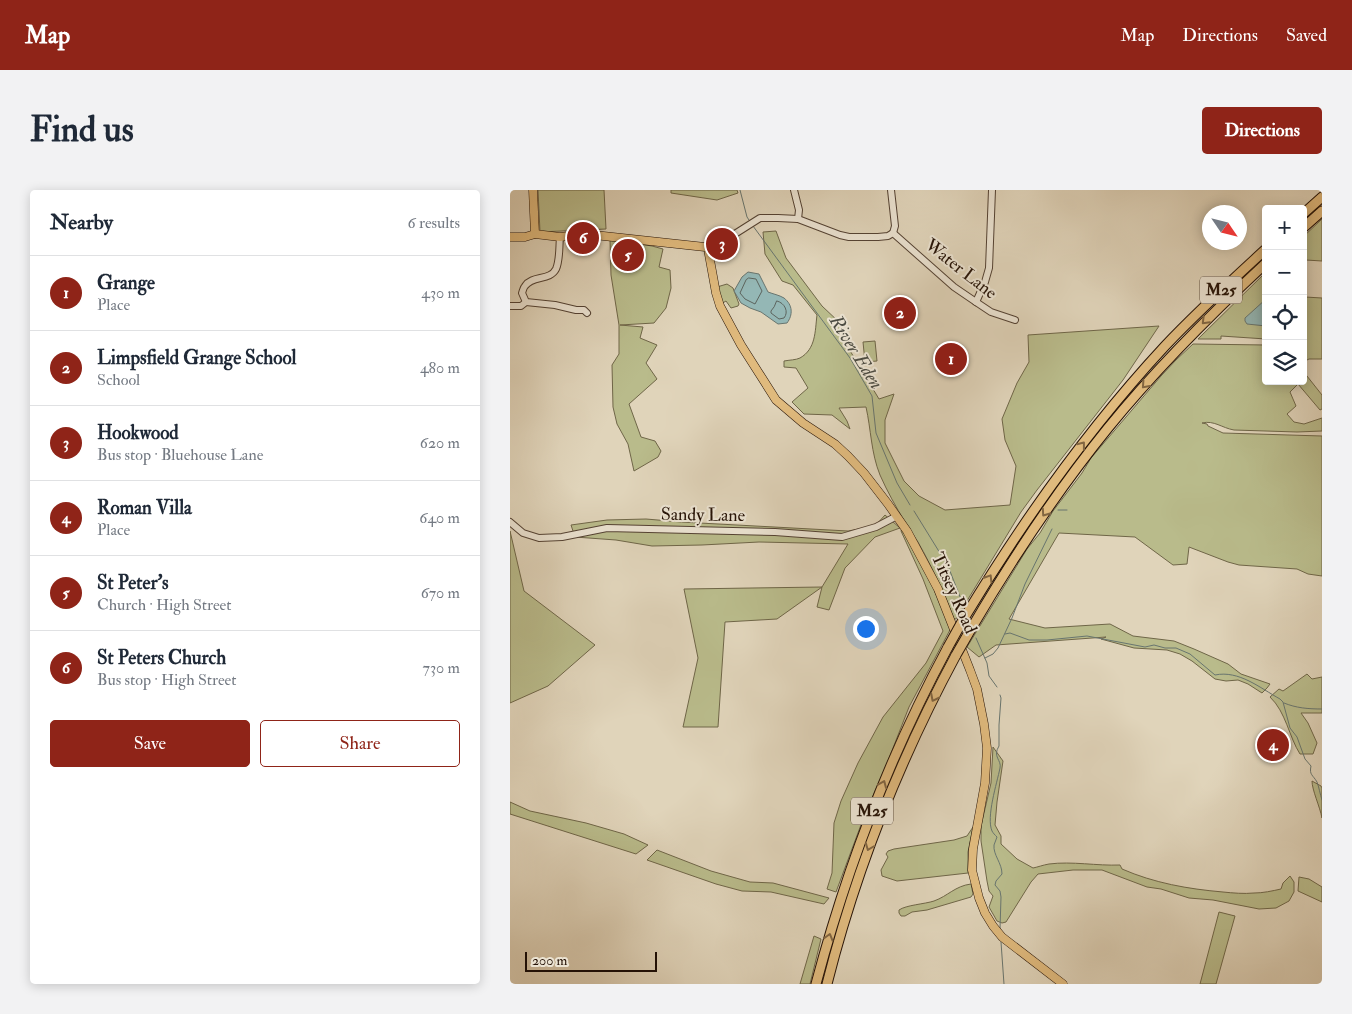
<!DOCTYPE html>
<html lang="en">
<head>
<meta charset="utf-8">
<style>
  body { margin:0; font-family:"IM FELL Double Pica",serif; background:#f2f2f3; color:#1f2937 }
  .controls { position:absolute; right:15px; top:15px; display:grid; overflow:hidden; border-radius:5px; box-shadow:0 2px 12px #0003 }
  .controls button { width:45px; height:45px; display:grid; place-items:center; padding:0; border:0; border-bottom:1px solid #e0e1e3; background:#fff; color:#1f2937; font:25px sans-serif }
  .compass { position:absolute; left:692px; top:15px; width:45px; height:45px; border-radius:50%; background:#fff; box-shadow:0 2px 12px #0003; rotate:125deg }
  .scale { position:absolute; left:15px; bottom:12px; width:132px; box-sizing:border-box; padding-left:5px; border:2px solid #251206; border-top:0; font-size:14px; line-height:18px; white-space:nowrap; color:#251206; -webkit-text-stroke:4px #ebe3d2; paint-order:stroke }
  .you { position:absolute; left:355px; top:438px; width:18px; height:18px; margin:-12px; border:4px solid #fff; border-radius:50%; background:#1a73e8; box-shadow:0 0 0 8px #1a73e833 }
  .badge { display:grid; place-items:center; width:32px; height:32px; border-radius:50%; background:#8f2418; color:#fff; font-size:16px; font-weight:700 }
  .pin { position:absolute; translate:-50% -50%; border:2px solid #fff; box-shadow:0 1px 5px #0006 }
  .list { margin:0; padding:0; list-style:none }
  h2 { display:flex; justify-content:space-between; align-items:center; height:65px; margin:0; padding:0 20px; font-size:21px }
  h2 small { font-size:16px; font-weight:400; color:#747a83 }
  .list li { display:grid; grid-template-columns:32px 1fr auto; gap:15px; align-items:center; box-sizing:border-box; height:75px; padding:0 20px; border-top:1px solid #e0e1e3 }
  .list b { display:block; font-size:19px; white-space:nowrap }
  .list p { margin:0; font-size:16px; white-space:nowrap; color:#747a83 }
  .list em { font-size:16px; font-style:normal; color:#747a83 }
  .actions { display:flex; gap:10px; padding:15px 20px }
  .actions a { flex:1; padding:11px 0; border:1px solid #8f2418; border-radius:5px; text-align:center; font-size:18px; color:#8f2418 }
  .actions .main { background:#8f2418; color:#fff }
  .icon { flex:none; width:28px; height:28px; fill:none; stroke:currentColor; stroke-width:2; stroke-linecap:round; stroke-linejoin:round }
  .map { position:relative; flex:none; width:812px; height:794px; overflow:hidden; border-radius:5px }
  header { display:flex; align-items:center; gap:30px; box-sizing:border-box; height:70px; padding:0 25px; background:#8f2418; color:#fff }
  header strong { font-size:24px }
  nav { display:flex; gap:28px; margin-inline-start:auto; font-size:18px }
  .intro { display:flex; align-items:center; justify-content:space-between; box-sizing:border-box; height:120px; padding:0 30px }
  h1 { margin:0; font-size:35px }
  .button { padding:12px 22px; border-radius:5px; background:#8f2418; color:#fff; font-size:18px; font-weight:700 }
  main { display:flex; gap:30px; padding:0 30px }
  aside { flex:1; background:#fff; border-radius:5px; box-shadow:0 2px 12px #0003 }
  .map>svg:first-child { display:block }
  .green { fill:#b9bb8b; stroke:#6f6648 }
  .water { fill:#94b7b5; stroke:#68756f }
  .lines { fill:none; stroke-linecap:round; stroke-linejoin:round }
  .shore { stroke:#5c645e; stroke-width:1 }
  .stream { stroke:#68756f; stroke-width:1 }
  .minor-casing { stroke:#544233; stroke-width:8 }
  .major-casing { stroke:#251206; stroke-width:9 }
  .highway-casing { stroke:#251206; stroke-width:11 }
  .minor { stroke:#ebe3d2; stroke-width:6 }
  .major { stroke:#e0ba7d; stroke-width:8 }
  .highway { stroke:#e0ba7d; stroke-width:9 }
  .highway-bridge-casing { stroke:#251206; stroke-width:11; stroke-linecap:butt }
  .highway-bridge { stroke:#e0ba7d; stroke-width:9 }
  .oneway { stroke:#826642 }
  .labels { text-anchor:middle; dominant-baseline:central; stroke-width:4; stroke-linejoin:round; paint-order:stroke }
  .shield { fill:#ebe3d2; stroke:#605143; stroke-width:1 }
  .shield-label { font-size:16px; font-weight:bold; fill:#251206 }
  .street-label { font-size:18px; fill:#251206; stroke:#ebe3d2 }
  .water-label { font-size:19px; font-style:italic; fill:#4c4c43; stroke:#ebe3d2 }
</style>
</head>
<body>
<header>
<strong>Map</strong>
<nav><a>Map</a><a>Directions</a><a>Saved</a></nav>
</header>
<div class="intro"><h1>Find us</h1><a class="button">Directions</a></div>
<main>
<aside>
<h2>Nearby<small>6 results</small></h2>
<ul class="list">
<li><span class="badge">1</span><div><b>Grange</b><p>Place</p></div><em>430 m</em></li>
<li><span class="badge">2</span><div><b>Limpsfield Grange School</b><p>School</p></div><em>480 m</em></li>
<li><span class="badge">3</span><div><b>Hookwood</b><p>Bus stop · Bluehouse Lane</p></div><em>620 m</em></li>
<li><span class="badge">4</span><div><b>Roman Villa</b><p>Place</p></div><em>640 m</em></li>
<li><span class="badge">5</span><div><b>St Peter's</b><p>Church · High Street</p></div><em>670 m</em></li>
<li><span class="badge">6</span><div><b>St Peters Church</b><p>Bus stop · High Street</p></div><em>730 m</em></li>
</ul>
<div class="actions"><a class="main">Save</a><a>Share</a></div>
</aside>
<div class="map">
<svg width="812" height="794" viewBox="0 0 812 794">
  <rect width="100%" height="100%" fill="#e0d4ba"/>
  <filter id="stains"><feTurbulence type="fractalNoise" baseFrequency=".004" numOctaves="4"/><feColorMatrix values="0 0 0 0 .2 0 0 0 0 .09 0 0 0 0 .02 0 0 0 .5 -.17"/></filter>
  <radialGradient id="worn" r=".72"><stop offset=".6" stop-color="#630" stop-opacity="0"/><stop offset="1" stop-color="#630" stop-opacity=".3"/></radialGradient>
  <g class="green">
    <path d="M28,0H94L96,39L30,42Z"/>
    <path d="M161,0H227L228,3L207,10L161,3Z"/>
    <path d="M812,29V71L796,70L793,67V47Z"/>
    <path d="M266,41L276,68L312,116L330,133L339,159L369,209L384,204L375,230V253L394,291L409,306L435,320L500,315L506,276L495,250L492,229L507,193L519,172L518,145L649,136L613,190L527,300L511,322L446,429H444C434,402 422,377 408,352C404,345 399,339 395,332C386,317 377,301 370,285C361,263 361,239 356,217L329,218L337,231L340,239L322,225L294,224L282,212L298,198L286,178L274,177V171C279,170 286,170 290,168C306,159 305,141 307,125L283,95L272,91L255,64L253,42Z"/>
    <path d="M100,50L142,56L153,59L149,77L160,80L161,98L156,118L144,133L110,135L133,137L130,148L147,155L136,173L147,189L119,214L131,247L145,251L151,261L148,267L124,281L118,254L107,234L103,217L102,175L109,164V135L101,85Z"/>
    <path d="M756,82V149L711,146V149H688Z"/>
    <path d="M217,94L223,98L229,114L228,116L221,118L216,111L211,114L207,97Z"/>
    <path d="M393,107L395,128L378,133L375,128L385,120Z"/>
    <path d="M795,107L812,108V169H799L793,172V116Z"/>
    <path d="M365,151L367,171L355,172L353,152Z"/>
    <path d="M683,154L756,155V191H793V181L812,205V219L810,220L788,194L780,202L786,216L777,224L784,232L794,234L812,228V241L787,242L724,240C712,238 704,230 692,233L697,234L698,236L713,243L812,246V386L798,384L787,379L729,375L718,372L679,357L677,374L663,375L625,347L549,343L499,429L535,438L600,434L623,446L664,451L684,459L718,474L731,484L760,494L757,498L752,503L738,494L728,490L716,491L705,489L682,471L670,464L657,460L624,458L591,449L596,447L486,455L469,467L457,457L517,359L530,343L543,321L572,283L581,268L651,186L666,170Z"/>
    <path d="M375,325L390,338L365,347L335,378L319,420L307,417L312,397L338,354L249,352L192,355L142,356L106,350L65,347L61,335L97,330L136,329L171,332L338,341L365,336Z"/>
    <path d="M392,338L417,384L441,438L399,517L376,576L355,624L326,702L317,699L322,683L324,633L331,611L348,573L373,527L416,473L433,441L413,389L391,341Z"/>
    <path d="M0,341L14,401L85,455L38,496L0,513Z"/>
    <path d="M312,397L267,429L215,432L208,537H173L188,468L174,399Z"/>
    <path d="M797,484L802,489L812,487V523H791L798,533L807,553L803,564H790C779,547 776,522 760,507L769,499L773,501Z"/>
    <path d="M483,557L493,571L487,612L485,635L491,646V654L507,669L523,678C528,677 533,675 539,674C562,671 587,676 610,675L612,679C644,693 678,699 713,702C723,703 734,704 744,703C753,703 762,701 771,699L773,693L780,686L784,692V702L779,711L766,718L749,719L703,710L679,708L651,699L637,697L592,680H563L528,684L521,692L496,732L492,733L487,731L479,717L483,706L479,701L477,691L471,651V636L481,593Z"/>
    <path d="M802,591L811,596L812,598V628C810,617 802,600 802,591Z"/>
    <path d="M0,612L20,621L76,633L114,644L138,655L126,664L0,624Z"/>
    <path d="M463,637L458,662V683L387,691L372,686L371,680L378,667L376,664L378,661L384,659L444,650L457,646Z"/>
    <path d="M147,660L201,681L240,692L263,693L319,708L314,714L261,702L232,701L206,694L137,670Z"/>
    <path d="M789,687L799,689L812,697V712L788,701Z"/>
    <path d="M461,694L463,704L461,707L417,720L402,722L395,726H391L389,723V720C396,715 415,714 424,711C438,706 445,696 461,694Z"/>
    <path d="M709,722L725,726L706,794H690Z"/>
    <path d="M304,746L311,749L300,794H290Z"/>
  </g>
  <g class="water">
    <path d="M238,82L249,84L258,102C263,104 269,105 274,108C283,115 283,125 277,133L268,134L251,122L240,118L231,113L224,101L232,87Z"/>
    <path d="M756,109V136L737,134L735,131V128Z"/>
  </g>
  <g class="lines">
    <g class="shore">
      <path d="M239,88L246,89L252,101L245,114L235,109L230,103L236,90Z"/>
      <path d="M267,111C275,113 279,122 274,128L269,129L261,123V121L264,117Z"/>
    </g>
    <g class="stream">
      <path d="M230,0L237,27L239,30"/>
      <path d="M243,36L340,168L362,206L366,243L387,293L400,315"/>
      <path d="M548,320H557"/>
      <path d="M404,321L438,376L454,417"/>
      <path d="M495,444L500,443L519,450H537L577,446L635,457L644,455L655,458H666L680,464L705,485C729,480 750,498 770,509L773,512L780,538L787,547L795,569L801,576C799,585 803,585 807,592C809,597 810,604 812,610"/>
      <path d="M466,448L477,473L479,486L487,497"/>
      <path d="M475,468L483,464L488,458L502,428L515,394L542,339"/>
      <path d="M490,505L491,508L489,535V556C482,567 492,570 490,578C487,593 476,627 482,641C483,643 485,645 487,647C486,650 485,652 484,655C483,665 492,673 492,684L486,691L485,695L490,701L491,707L490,739"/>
      <path d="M774,513C786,518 798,519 812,519"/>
      <path d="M491,752L494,794"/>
    </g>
    <defs>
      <g id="minor">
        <path d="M284,0L289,20L288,29"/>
        <path d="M381,0L385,36L383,43"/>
        <path d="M383,43L444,97L466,112L481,122L505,130"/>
        <path d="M50,47C49,57 50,70 46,79C40,91 22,85 15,96C13,98 13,101 12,103L16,112L45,115L66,120H74L77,123"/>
        <path d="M198,59L209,54L250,28H268L288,29L330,45L339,47H368L378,46L383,43"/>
        <path d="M466,112L475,92L479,78L482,0"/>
        <path d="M0,116H11L16,112"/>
        <path d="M0,332L13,343L29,348L52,347L97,338L265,342L332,347L366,337L387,326"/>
      </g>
      <g id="major">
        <path d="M23,0L25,44"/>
        <path d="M0,47H15L25,44L50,47L75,44L195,57L198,59L206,103L210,116L231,155L266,210L293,233L325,254L338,266L354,283L378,314L397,341L428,399L460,480L467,499L474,534L477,558L475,593L463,659L462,680L469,708L475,723L483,736L492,747L553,794"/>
      </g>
      <g id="highway">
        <path d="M793,24L812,7"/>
        <path d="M793,38L812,21"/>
        <path d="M453,430C512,332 578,239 655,156C687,122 721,91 756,59"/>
        <path d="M461,439C502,369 547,301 598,238C646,179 700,125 756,73"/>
        <path d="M306,794C337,677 381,563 438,457"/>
        <path d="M317,794C346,679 390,569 446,465"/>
      </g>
    </defs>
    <use href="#minor" class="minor-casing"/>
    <use href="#major" class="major-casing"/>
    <use href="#highway" class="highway-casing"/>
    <use href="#minor" class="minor"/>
    <use href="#major" class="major"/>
    <use href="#highway" class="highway"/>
    <defs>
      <g id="highway-bridge">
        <path d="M438,457L453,430"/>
        <path d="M446,465L461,439"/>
      </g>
    </defs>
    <use href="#highway-bridge" class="highway-bridge-casing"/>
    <use href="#highway-bridge" class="highway-bridge"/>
  </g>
  <defs><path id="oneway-chevron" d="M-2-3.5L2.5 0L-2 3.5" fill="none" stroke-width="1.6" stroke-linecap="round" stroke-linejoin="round" transform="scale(1.25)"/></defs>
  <g class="oneway">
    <use href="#oneway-chevron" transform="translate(695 131) rotate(135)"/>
    <use href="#oneway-chevron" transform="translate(635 195) rotate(132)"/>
    <use href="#oneway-chevron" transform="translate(572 255) rotate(-52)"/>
    <use href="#oneway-chevron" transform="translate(535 323) rotate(125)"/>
    <use href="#oneway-chevron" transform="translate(479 388) rotate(-58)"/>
    <use href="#oneway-chevron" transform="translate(424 508) rotate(117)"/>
    <use href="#oneway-chevron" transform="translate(373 594) rotate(-67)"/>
    <use href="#oneway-chevron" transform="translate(359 657) rotate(111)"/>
    <use href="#oneway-chevron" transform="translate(319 747) rotate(-74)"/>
  </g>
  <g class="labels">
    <g class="shield">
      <rect x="690" y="86.5" width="42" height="27" rx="4"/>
      <rect x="341" y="607.5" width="42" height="27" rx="4"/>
    </g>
    <g class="shield-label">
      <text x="711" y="100">M25</text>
      <text x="362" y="621">M25</text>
    </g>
    <g class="street-label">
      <text transform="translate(451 79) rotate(38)">Water Lane</text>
      <text transform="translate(193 325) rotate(1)">Sandy Lane</text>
      <text transform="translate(444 403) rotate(66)">Titsey Road</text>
    </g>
    <g class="water-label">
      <text transform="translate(346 162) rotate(58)">River Eden</text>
    </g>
  </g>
  <rect width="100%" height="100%" filter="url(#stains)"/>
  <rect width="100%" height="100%" fill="url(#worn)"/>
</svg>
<div class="controls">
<button>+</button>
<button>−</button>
<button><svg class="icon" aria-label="locate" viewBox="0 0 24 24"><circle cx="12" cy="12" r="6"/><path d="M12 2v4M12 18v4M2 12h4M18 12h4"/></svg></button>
<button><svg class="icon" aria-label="layers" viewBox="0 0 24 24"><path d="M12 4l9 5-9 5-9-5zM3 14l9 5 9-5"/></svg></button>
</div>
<svg class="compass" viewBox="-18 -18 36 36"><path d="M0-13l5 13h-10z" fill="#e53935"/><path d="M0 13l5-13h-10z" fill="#747a83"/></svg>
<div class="scale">200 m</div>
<div class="you"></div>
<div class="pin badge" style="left:441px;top:169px">1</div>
<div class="pin badge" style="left:390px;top:123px">2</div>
<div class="pin badge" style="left:212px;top:54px">3</div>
<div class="pin badge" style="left:763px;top:555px">4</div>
<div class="pin badge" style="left:118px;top:65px">5</div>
<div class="pin badge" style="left:73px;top:48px">6</div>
</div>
</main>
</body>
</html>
